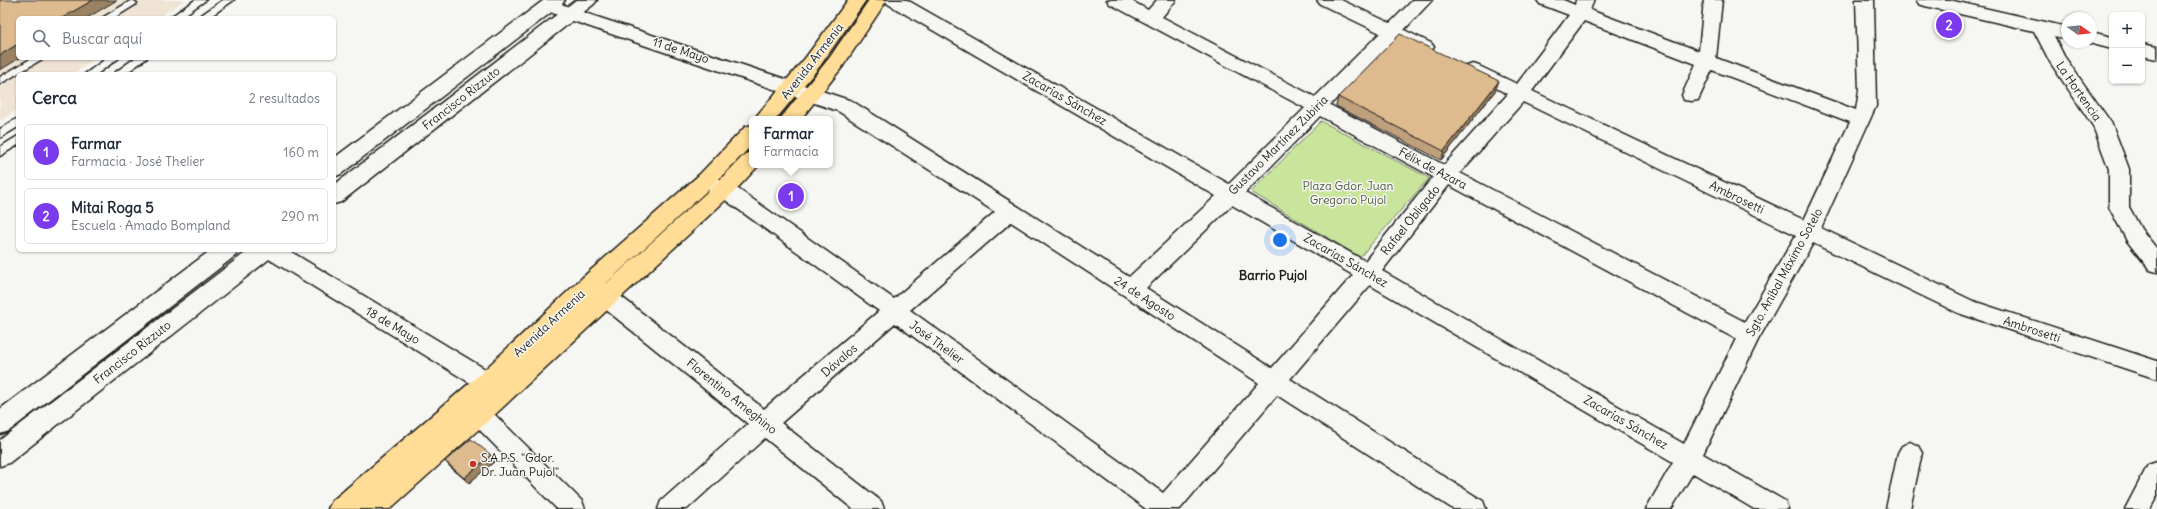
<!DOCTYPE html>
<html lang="es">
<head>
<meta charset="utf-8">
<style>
  body { margin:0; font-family:Delius,sans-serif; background:#f6f6f7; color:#1f2937 }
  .controls { position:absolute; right:12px; top:12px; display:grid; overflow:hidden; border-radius:6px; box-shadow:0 1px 3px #0004 }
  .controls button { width:36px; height:36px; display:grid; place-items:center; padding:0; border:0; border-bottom:1px solid #e0e1e3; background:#fff; color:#1f2937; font:20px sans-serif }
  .compass { position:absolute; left:2061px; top:12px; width:36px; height:36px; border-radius:50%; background:#fff; box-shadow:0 1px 3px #0004; rotate:105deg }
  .you { position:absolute; left:1280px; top:240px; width:14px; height:14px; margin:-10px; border:3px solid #fff; border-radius:50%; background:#1a73e8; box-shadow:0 0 0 6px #1a73e833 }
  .badge { display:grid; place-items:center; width:26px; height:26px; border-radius:50%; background:#7c3aed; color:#fff; font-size:13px; font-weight:700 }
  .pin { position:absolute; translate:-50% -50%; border:2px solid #fff; box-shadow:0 1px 4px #0006 }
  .popup { position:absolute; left:749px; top:116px; width:84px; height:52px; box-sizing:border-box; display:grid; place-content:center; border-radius:6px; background:#fff; filter:drop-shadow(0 1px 3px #0005); font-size:13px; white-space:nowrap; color:#747a83 }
  .popup b { font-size:15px; color:#1f2937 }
  .popup::after { content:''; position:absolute; left:50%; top:100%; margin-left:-8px; border:8px solid transparent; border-top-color:#fff }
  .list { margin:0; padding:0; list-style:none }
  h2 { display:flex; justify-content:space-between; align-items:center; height:52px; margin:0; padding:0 16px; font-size:17px }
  h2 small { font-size:13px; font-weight:400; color:#747a83 }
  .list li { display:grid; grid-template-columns:26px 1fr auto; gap:12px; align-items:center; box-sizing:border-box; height:56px; margin:0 8px 8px; padding:0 8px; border:1px solid #e0e1e3; border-radius:6px }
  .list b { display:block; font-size:15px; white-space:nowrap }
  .list p { margin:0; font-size:13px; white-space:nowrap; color:#747a83 }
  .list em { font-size:13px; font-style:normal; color:#747a83 }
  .icon { flex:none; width:22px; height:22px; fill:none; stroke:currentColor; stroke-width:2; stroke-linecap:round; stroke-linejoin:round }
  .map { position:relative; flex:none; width:2157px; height:509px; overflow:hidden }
  .search { position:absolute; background:#fff; box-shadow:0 1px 3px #0004; left:16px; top:16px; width:320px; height:44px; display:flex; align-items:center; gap:10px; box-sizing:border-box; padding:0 14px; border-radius:6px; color:#747a83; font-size:15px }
  .panel { position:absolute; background:#fff; box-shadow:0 1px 3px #0004; left:16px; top:72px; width:320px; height:180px; border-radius:6px }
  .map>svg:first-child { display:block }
  .built { fill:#efe4d4 }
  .green { fill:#c9e59c; stroke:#72805c }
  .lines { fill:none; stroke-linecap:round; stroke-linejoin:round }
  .lane-casing { stroke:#1c1c1c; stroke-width:3 }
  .street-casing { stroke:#1c1c1c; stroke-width:3 }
  .secondary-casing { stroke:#1c1c1c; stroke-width:3 }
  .primary-casing { stroke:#1c1c1c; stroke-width:3 }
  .lane { fill:#f6f6f2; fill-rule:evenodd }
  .street { fill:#f6f6f2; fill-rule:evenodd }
  .secondary { fill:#f6f6f2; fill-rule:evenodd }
  .primary { fill:#ffdd96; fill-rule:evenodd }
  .wall { fill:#bfa07b; stroke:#1c1c1c }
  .shaded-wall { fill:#9b8264; stroke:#1c1c1c }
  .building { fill:#deba8f; stroke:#1c1c1c }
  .poi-dot { fill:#c8321e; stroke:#f6f6f2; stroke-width:1.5 }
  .labels { text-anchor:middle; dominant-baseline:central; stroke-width:3; stroke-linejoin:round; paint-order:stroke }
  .street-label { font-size:12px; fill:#1c1c1c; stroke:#f6f6f2 }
  .park-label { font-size:12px; fill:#505842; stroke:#f6f6f2 }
  .poi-label { font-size:12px; fill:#1c1c1c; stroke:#f6f6f2; text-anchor:start }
  .neighbourhood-label { font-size:13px; font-weight:bold; fill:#1c1c1c; stroke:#f6f6f2 }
</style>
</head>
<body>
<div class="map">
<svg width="2157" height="509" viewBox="0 0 2157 509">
  <rect width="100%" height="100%" fill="#f6f6f2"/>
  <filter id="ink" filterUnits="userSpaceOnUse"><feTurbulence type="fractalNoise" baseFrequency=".025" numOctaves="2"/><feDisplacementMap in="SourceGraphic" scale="8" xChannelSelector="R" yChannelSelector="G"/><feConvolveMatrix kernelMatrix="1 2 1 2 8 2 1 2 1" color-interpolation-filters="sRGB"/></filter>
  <g filter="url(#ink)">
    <path class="built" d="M0,0H185L158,18H18V58H96L72,74H18V109L0,121Z"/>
    <path class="green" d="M1321,121L1429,178L1360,257L1251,192Z"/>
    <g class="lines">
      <defs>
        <g id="lane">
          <path d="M132,0L137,3L135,5L114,18H102Z"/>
          <path d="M195,0H206L180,18H169Z"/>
          <path d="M223,0H234L208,18H197Z"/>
          <path d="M32,58H44L0,84V77Z"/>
          <path d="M107,58H119L97,74H85Z"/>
          <path d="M135,58H147L125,74H113Z"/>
          <path d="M18,118V127L0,138V129Z"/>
          <path d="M18,136V145L0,156V147Z"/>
        </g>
        <g id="street">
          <path d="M552,0L576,10L852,101L1129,277L1216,196L888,4L885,0H907L1229,184L1305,108L1110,4L1107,0H1130L1148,10L1157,0H1176L1162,17L1315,97L1380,33L1320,4L1317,0H1341L1390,23L1413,0H1432L1404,30L1431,43L1434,47L1431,51C1419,55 1406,45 1394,40L1330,105L1444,165L1508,94L1467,74L1464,70L1467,66L1473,64L1479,66L1517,84L1569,15L1540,4L1537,0H1563L1575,5L1576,0H1594L1590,10L1699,51L1704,0H1722L1716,58L1856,110L1859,90L1856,0H1874L1876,106L1821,228L1973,301L2157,361V379L1958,313L1813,243L1758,340L1703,454L1785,501L1788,509H1754L1693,473L1671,509H1646L1673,462L1370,285L1290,379L1483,501L1486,509H1453L1277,395L1180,509H1146L895,323L781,423L881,501L884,509H853L765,438L687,509H658L661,501L748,424L584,292L581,286L584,280L592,277L600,280L764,409L879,311L717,194L699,185L696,180L699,175L706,173L731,184L894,299L995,212L838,111L564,18L544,9L541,5L544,1ZM1584,21L1696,64L1682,95L1684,100L1691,101L1698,100L1712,70L1850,122L1804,220L1532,91ZM1523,102L1796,235L1745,322L1460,173ZM1320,116L1433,177L1365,261L1245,193ZM1449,185L1736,339L1684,444L1382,271ZM1232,205L1353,275L1272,368L1146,288ZM1011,222L1259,383L1163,493L910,310Z"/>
          <path d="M1916,0H1949L2067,27V39L2054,36L2064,56L2112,124L2129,169V207L2141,229L2157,249V272L2150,270L2127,241L2109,207V169L2093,126L2050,62L2034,31L1925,6L1919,4Z"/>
          <path d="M2091,32L2112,37V49L2085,42H2091Z"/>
          <path d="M2142,44L2157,47V59L2142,56Z"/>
          <path d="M261,250H288L495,375L498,382L491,411L582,501L585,509H557L471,421L467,414L475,386L264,256Z"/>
          <path d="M1910,442L1918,446L1922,453L1910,509H1886L1898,453L1902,446Z"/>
          <path d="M2157,462V496L2150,509H2125L2148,465Z"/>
        </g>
        <g id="secondary">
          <path d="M544,0H565L562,4L341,174L334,177V158Z"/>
          <path d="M576,0H597L594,4L341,202L334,204V185Z"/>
          <path d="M211,250H238L235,256L9,431L0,434V409Z"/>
          <path d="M249,250H276L273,256L9,463L0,466V440Z"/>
        </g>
        <g id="primary">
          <path d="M848,0H866L820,66L776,119H754L806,57Z"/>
          <path d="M869,0H887L843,66L801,119H780L830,57Z"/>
          <path d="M752,125V145L713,185L586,302L717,183L745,154L752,152V165H759L731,195L488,421L390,509H328L332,501L479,375L582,278L699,175L745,127Z"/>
        </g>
      </defs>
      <use href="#lane" class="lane-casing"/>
      <use href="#street" class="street-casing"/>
      <use href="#secondary" class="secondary-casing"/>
      <use href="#primary" class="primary-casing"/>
      <use href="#lane" class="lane"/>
      <use href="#street" class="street"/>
      <use href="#secondary" class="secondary"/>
      <use href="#primary" class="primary"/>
    </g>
    <g class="wall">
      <path d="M1495,91L1441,160L1336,106L1338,97Z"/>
      <path d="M491,455L495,461L469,483L450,467L445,461Z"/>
    </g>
    <g class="shaded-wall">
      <path d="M93,0H117L87,18H62Z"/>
      <path d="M18,44V58H20L0,70V55Z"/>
      <path d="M1499,81L1495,91L1441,160L1444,151Z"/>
      <path d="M491,455L495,461L469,483L464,478Z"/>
    </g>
    <g class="building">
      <path d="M0,0H93L62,18H18V44L0,55Z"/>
      <path d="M1400,34L1499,81L1444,151L1338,97Z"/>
      <path d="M471,439L491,455L464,478L445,461Z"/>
    </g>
  </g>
  <circle class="poi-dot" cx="473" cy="464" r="4"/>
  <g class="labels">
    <g class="street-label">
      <text transform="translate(681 50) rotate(18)">11 de Mayo</text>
      <text transform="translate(812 61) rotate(-52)">Avenida Armenia</text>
      <text transform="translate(2079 91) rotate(55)">La Hortencia</text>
      <text transform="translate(461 98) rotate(-38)">Francisco Rizzuto</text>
      <text transform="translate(1065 98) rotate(30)">Zacarías Sánchez</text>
      <text transform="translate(1278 145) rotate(-45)">Gustavo Martínez Zubiria</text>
      <text transform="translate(1433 168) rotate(28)">Félix de Azara</text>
      <text transform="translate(1737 197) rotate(26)">Ambrosetti</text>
      <text transform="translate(1410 220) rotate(-51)">Rafael Obligado</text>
      <text transform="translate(1346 260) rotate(30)">Zacarías Sánchez</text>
      <text transform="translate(1784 272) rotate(-61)">Sgto. Aníbal Máximo Sotelo</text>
      <text transform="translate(1145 298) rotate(33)">24 de Agosto</text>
      <text transform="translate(549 323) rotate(-43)">Avenida Armenia</text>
      <text transform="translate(393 325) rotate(31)">18 de Mayo</text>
      <text transform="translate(2032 329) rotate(18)">Ambrosetti</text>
      <text transform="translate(937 342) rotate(36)">José Thelier</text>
      <text transform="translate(132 352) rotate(-38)">Francisco Rizzuto</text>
      <text transform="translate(839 360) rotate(-41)">Dávalos</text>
      <text transform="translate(732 396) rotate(39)">Florentino Ameghino</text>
      <text transform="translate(1626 422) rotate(30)">Zacarías Sánchez</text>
    </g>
    <g class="park-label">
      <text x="1348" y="185">Plaza Gdor. Juan<tspan x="1348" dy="14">Gregorio Pujol</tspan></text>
    </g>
    <g class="poi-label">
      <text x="481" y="457">S.A.P.S. "Gdor.<tspan x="481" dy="14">Dr. Juan Pujol"</tspan></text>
    </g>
    <g class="neighbourhood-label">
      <text x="1273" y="275">Barrio Pujol</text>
    </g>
  </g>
</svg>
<div class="controls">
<button>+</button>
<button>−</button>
</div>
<svg class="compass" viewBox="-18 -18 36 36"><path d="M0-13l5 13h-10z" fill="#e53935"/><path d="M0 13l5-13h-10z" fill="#747a83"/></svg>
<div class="you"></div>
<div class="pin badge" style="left:791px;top:196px">1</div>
<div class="popup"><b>Farmar</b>Farmacia</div>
<div class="pin badge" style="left:1949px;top:25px">2</div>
<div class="search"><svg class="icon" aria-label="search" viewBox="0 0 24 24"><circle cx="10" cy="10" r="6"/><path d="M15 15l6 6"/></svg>Buscar aquí</div>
<section class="panel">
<h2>Cerca<small>2 resultados</small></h2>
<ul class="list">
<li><span class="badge">1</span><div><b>Farmar</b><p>Farmacia · José Thelier</p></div><em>160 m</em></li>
<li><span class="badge">2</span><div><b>Mitai Roga 5</b><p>Escuela · Amado Bompland</p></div><em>290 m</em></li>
</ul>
</section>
</div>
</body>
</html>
